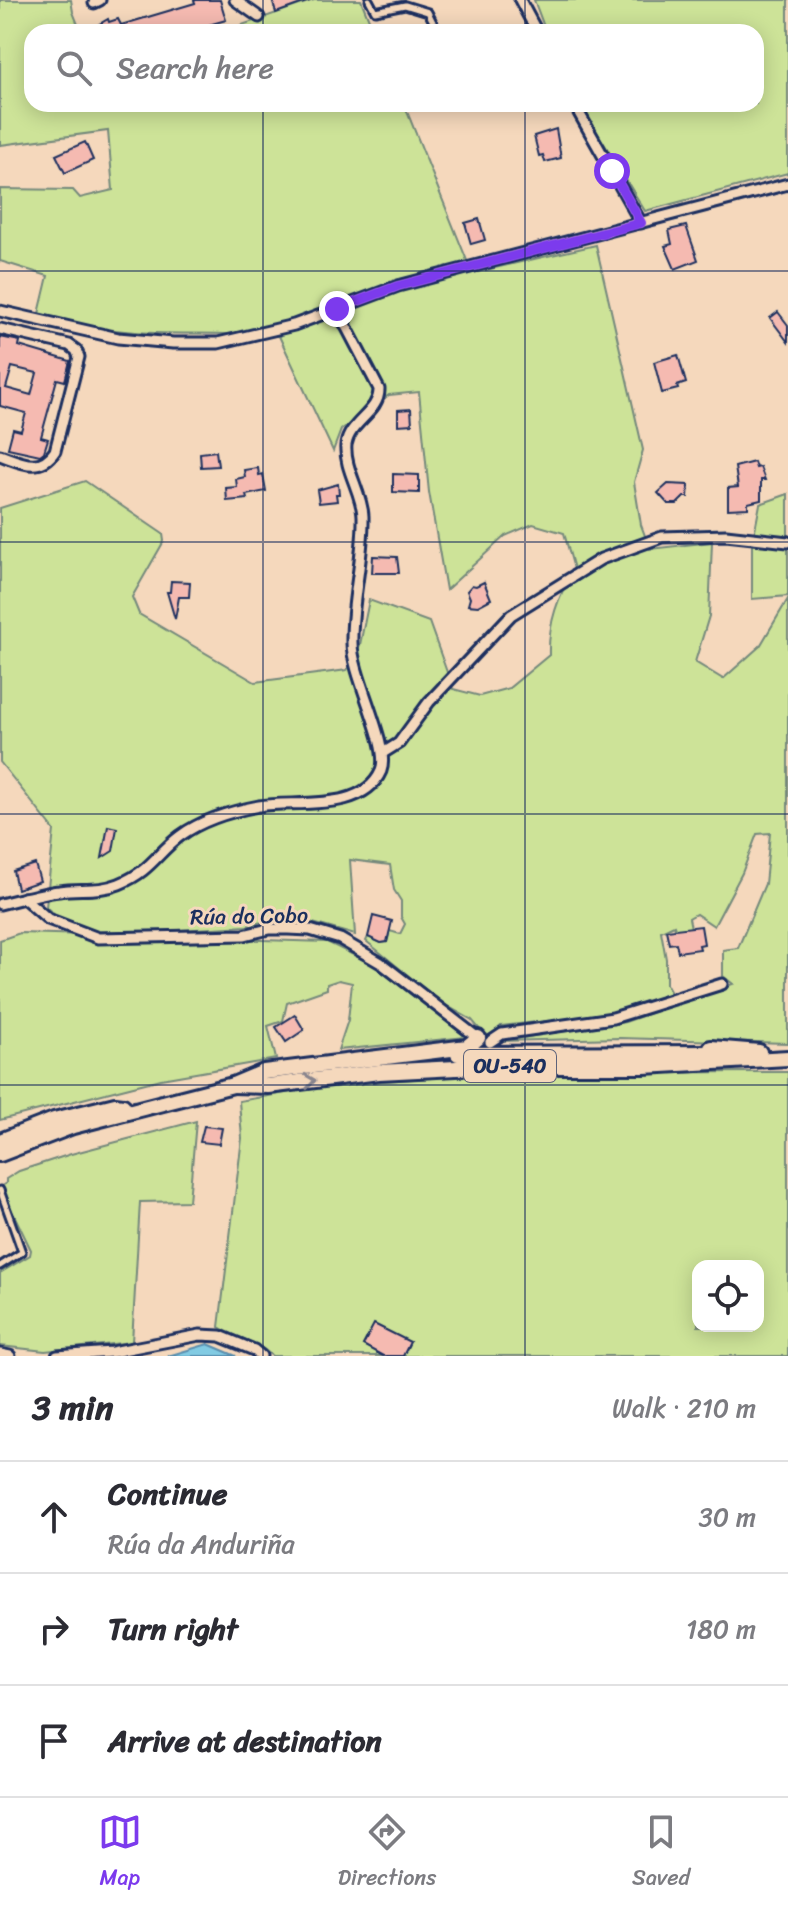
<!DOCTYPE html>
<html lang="en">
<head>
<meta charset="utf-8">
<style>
  body { margin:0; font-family:Sriracha,sans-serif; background:#f7f7f7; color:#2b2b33 }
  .controls { position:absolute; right:24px; bottom:24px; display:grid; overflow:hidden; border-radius:16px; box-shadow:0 4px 20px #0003 }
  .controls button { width:72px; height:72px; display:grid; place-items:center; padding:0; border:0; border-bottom:2px solid #e1e1e2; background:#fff; color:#2b2b33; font:40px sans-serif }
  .stop { position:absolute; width:24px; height:24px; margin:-18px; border:6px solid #7c3aed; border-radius:50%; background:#fff }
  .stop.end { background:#7c3aed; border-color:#fff; box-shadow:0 2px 8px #0008 }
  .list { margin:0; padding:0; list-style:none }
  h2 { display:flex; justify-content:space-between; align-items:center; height:104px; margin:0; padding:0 32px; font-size:34px }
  h2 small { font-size:26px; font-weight:400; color:#7c7c81 }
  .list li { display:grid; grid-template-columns:52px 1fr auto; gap:24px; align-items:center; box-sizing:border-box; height:112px; padding:0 32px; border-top:2px solid #e1e1e2 }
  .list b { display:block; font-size:30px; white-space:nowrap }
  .list p { margin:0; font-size:26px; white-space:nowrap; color:#7c7c81 }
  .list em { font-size:26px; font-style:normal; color:#7c7c81 }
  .icon { flex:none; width:44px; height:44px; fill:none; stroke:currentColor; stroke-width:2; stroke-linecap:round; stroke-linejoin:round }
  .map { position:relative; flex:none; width:788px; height:1356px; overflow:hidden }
  .search { position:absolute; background:#fff; box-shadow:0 4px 20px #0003; left:24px; right:24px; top:24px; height:88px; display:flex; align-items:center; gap:20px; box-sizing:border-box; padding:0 28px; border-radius:24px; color:#7c7c81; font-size:30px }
  .sheet { height:440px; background:#fff }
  nav { display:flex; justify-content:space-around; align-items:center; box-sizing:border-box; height:112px; border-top:2px solid #e1e1e2; background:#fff; font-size:22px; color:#7c7c81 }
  nav a { display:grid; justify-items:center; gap:4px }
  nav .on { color:#7c3aed }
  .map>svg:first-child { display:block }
  .green { fill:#cde398; stroke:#74897b; stroke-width:2; fill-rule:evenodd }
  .water { fill:#82cbe3; stroke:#598dae; stroke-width:2 }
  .building { fill:#f5bab1; stroke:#1b2f5e; stroke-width:2; fill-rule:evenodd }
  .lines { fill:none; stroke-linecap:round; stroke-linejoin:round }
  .service-casing { stroke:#1b2f5e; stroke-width:11 }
  .minor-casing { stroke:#1b2f5e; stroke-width:15 }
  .primary-casing { stroke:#1b2f5e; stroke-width:20 }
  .service { stroke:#f5d8bc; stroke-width:5 }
  .minor { stroke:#f5d8bc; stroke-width:9 }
  .primary { stroke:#f5d8bc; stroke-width:14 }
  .oneway { stroke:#88848d }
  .route { stroke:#7c3aed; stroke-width:10 }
  .grid { fill:none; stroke:#1b2f5e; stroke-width:2; stroke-opacity:0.55 }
  .labels { text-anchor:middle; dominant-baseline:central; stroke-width:6; stroke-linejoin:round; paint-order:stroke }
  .shield { fill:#f5d8bc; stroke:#5c627a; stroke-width:2 }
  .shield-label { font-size:20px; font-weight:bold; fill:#1b2f5e }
  .street-label { font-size:22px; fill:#1b2f5e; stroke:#f5d8bc }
</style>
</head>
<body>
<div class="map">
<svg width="788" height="1356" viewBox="0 0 788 1356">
  <rect width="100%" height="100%" fill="#f5d8bc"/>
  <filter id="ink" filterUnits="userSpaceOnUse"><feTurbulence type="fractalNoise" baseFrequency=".0125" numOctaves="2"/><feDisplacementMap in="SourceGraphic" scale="16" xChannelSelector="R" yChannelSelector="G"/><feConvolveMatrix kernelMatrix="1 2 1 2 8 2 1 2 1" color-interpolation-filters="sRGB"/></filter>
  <g filter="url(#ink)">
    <g class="green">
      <path d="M0,0H71L73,12L81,32H32V104H404L472,273L596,245L643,450L634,482L641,525L650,549L712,542L709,616L695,662L723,679L760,646L788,599V1043L620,1038L501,1041L625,1022L733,984L723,976V950L738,948L765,884L770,833L757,834L742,873L714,926L696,914L689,918L691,928L676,931L674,925L661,931L666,959V984L671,993L630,1009L601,1015L501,1026L490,1036L481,1031L472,1020L442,1003L366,941L368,937L381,943L387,942L389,935L386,934L390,931L400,934L405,924L401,917V901L394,890L390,865L350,860L355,935L302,920L277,918L247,926L145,932L93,931L58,918L46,907L54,830L0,762V508L85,481L163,534L164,541L132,597L139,614L255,682L347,670L360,645L369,600L429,622L453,689L480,696L509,688L549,655C548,623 558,597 574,569L564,533L533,524L505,536L446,590L429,492L419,392L389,395L341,430L333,451L279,336C238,333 197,334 155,333C116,332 77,325 38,318L48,276L0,261V189L73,190L80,198L113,190L108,131L0,145Z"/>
      <path d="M314,0H361L374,32H222Z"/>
      <path d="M534,0H788V173L645,211L580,104H756V32H546Z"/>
      <path d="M788,494V596L752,599V545L760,504Z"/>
      <path d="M20,933L327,942L372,964L466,1037L338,1050L348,1020L352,983L339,980L327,984V989L287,1003L283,1021L268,1026L276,1059L161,1079L0,1120V940Z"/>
      <path d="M788,1072V1356H272C257,1341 236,1338 219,1327L242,1138L239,1101L338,1084L504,1073ZM698,1266H758V1326H698Z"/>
      <path d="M196,1121L189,1201L140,1202L132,1342L45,1351L0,1346V1273L30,1255L31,1250L4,1194L2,1186L6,1183V1179L19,1171L71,1154Z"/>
    </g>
    <path class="water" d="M208,1344L236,1356H168Z"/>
    <g class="building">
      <path d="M194,0H220L226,20L184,32H86L108,19L109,22L118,19L121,25L195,3Z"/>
      <path d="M272,0H309V1L276,13Z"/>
      <path d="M556,129L561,158L545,162L543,155L539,156L534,136Z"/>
      <path d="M85,142L93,160L65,173L56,155Z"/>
      <path d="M479,219L485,240L471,244L465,223Z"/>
      <path d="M686,226L698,260L675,269L665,246L672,244L669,230Z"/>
      <path d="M778,312L788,325V342L770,318Z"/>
      <path d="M0,337L20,341L19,346L70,361L65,381L57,379L41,437L48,439L44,452L40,455L8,448L13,429L21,431L26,413L0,406ZM12,367L37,373L31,395L6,388Z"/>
      <path d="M678,355L686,383L677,386L678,389L662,393L654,362Z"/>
      <path d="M411,409L412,424L398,425V410Z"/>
      <path d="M216,451L218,466L201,467L200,453Z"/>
      <path d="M754,462L756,468L760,467L765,480H761V500L748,503V508L728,509V488L738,487L735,467Z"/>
      <path d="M258,468L259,475L263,474L266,491L246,495L247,499L227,501L226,488L237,487L236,479L245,477L244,470Z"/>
      <path d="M393,474L419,475V493L393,492Z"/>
      <path d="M338,484L339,494H336L337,501L319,503L317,490Z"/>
      <path d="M668,484L689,485L688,497H684L677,504H668L658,493Z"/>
      <path d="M373,556L397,557L399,573H372Z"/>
      <path d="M171,581L190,582L189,597H179L175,619L167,592H170Z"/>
      <path d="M484,582L491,599L478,606L468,605L470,598L467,591L472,585L476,586Z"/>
      <path d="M108,826L117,828L113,851L102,858Z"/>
      <path d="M35,864L40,881L17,889L13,871Z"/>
      <path d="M373,916L392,921L387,942L381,943L368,937Z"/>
      <path d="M701,926L704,944L699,945L700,949L678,952L676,943L669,944L666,930Z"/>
      <path d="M295,1015L304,1030L286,1042L276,1027Z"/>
      <path d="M204,1126L222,1128L219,1144L200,1142Z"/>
      <path d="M374,1324L410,1342L403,1356H383L363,1345Z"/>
    </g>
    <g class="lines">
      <defs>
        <g id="service">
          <path d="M369,0L375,11L405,5L428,12L438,32"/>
          <path d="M0,1190L22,1252L0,1266"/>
        </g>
        <g id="minor">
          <path d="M235,0L259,17"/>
          <path d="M520,0L537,32"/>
          <path d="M94,3L100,0"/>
          <path d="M574,104L641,223"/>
          <path d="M0,311L118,338L173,343H218L294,325L398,286L788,184"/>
          <path d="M0,329L69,345L76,350L79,357L55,451C40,473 22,463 0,455"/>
          <path d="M383,753L399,743L429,702L511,615L601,559L662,537L726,535L788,542"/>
          <path d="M24,898C35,896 47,892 59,891C80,888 99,892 119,884C151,871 157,853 180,836C203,819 232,811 259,806C296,800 363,813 381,771C391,747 352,676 352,643C351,601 364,558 363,516C362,492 344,469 346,445C349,422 380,412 379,389L337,309"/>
          <path d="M0,904L24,898L48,919L98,938L244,935L269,929H288L310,930L340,939L381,963L478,1038"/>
          <path d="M490,1042L502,1034L613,1018L722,984"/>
          <path d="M0,1354L10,1356"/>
          <path d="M57,1356L112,1352L200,1335L220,1336L254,1350L261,1356"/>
        </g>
        <g id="primary">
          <path d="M711,1048L759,1052"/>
          <path d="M458,1054L721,1053"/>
          <path d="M233,1085L268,1086L379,1072L495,1066H644L788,1058"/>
          <path d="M0,1141L54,1120L115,1105L123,1106"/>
          <path d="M0,1154L73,1126L233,1085L264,1072L467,1047L478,1038"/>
        </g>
      </defs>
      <use href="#service" class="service-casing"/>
      <use href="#minor" class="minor-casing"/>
      <use href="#primary" class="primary-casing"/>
      <use href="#service" class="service"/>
      <use href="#minor" class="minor"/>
      <use href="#primary" class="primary"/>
    </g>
    <defs><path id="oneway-chevron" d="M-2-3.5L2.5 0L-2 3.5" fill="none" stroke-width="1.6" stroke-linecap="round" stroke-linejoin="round" transform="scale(2)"/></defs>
    <use class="oneway" href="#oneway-chevron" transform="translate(310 1081) rotate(-7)"/>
  </g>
  <g class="lines" filter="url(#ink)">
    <path class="route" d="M337,309L398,286L641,223L612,171"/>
  </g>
  <path class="grid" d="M263,0V32M525,0V32M263,104V1356M525,104V1356M0,271H788M0,542H788M0,814H788M0,1085H788"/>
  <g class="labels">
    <rect class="shield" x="464" y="1050" width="92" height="32" rx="6"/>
    <g class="shield-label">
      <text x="510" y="1066">OU-540</text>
    </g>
    <g class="street-label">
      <text transform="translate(249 916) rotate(-1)">Rúa do Cobo</text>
    </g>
  </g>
</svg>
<div class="controls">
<button><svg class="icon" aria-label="locate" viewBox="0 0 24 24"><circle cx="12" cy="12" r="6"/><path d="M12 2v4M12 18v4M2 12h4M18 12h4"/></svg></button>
</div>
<div class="stop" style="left:612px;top:171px"></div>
<div class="stop end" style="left:337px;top:309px"></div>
<div class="search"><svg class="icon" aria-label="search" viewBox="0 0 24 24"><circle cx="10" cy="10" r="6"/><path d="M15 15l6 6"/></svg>Search here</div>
</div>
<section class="sheet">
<h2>3 min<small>Walk · 210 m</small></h2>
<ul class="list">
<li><svg class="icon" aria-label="ahead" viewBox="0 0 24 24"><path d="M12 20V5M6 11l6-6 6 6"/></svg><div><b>Continue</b><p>Rúa da Anduriña</p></div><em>30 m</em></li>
<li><svg class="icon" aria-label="right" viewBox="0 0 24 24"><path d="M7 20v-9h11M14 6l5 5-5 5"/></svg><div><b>Turn right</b></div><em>180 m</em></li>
<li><svg class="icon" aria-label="arrive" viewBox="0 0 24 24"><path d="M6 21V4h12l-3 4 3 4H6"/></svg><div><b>Arrive at destination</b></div></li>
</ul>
</section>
<nav>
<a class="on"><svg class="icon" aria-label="map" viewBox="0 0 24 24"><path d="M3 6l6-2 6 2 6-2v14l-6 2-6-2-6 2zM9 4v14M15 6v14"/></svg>Map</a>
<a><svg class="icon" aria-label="directions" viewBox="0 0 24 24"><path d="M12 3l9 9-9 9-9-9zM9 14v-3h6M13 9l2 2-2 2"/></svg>Directions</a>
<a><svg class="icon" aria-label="saved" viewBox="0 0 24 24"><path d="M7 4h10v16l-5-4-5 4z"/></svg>Saved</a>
</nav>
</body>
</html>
